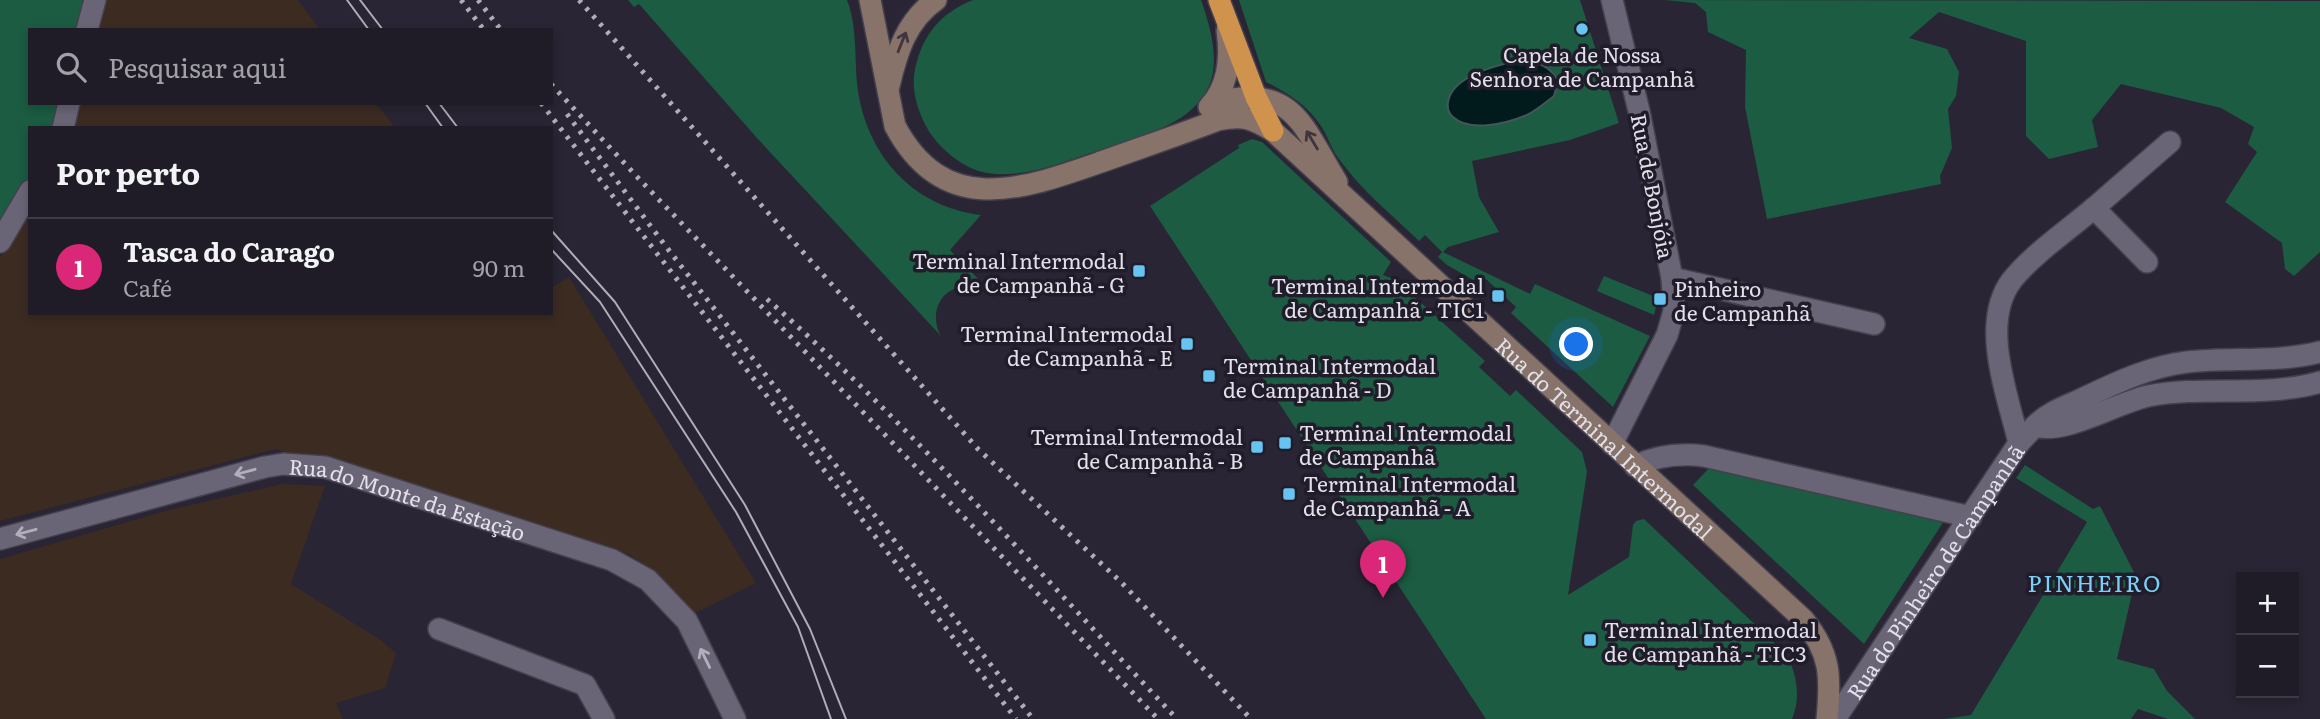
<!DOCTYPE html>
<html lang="pt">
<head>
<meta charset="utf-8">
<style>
  body { margin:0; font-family:Literata,serif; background:#2c2933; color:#f1f3f6 }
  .controls { position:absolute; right:21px; bottom:21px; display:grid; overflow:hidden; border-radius:0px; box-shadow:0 4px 10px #0003 }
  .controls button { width:63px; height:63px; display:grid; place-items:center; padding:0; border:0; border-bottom:2px solid #3c3a44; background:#1f1c27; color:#f1f3f6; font:35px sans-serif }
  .you { position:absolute; left:1577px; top:345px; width:24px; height:24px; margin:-18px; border:5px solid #fff; border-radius:50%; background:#1a73e8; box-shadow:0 0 0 10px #1a73e833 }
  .badge { display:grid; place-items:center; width:46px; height:46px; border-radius:50%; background:#db2777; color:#fff; font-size:23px; font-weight:700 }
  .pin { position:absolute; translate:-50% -58px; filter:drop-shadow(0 2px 4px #0008) }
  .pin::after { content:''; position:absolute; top:37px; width:24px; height:21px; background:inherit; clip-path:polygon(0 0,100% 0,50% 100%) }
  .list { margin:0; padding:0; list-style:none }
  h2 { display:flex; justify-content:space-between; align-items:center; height:91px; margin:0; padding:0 28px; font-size:30px }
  h2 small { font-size:23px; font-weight:400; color:#a1a1a7 }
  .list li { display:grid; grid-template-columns:46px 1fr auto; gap:21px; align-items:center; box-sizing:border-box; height:98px; padding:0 28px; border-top:2px solid #3c3a44 }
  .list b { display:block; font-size:26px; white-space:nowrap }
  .list p { margin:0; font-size:23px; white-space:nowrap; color:#a1a1a7 }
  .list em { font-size:23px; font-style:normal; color:#a1a1a7 }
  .icon { flex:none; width:38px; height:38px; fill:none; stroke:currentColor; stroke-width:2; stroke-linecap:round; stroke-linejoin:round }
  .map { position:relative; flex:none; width:2320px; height:719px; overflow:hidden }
  .search { position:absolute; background:#1f1c27; box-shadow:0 4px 10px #0003; left:28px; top:28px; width:525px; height:77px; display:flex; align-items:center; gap:18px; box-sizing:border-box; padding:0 24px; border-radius:0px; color:#a1a1a7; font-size:26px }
  .panel { position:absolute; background:#1f1c27; box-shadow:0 4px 10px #0003; left:28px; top:126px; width:525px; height:189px; border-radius:0px }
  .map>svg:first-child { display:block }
  .industrial { fill:#3c2b21 }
  .green { fill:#1b5c42 }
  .water { fill:#011b1c; stroke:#44565a; stroke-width:2 }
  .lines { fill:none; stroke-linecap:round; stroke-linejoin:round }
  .street-casing { stroke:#44404d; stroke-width:24 }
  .secondary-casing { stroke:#44404d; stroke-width:24 }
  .highway-casing { stroke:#44404d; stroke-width:24 }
  .street { stroke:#6a6576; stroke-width:21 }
  .secondary { stroke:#88736a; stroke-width:21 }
  .highway { stroke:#cf934e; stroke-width:21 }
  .tram { stroke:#b0adb8; stroke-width:2 }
  .rail { stroke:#b0adb8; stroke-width:5; stroke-dasharray:3.5 7; stroke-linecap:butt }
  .oneway { stroke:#3f363d }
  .oneway2 { stroke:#b2afbc }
  .poi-dot { fill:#67c4f0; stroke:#201c2a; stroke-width:2.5 }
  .labels { text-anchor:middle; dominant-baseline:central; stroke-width:7; stroke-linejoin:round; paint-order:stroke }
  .poi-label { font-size:21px; fill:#e2e0ea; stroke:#201c2a; text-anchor:start }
  .street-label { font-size:21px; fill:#e2e0ea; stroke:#201c2a }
  .neighbourhood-label { font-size:23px; letter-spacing:2px; fill:#7bcff8; stroke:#201c2a }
</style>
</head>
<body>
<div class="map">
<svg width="2320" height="719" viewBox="0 0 2320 719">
  <rect width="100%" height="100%" fill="#292534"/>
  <g class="industrial">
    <path d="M104,0H298L320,30H97Z"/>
    <path d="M79,103H376L395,128H73Z"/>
    <path d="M30,209V313H551V288L569,277L756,583L693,614L652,571L629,554L275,449L0,521V258Z"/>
    <path d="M282,484L325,486L291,584L379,639L396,653L385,688L336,703L343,719H0V559L169,510Z"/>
  </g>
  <g class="green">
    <path d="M0,0H85L78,30H30V103H60L54,128H30V176L0,223Z"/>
    <path d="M628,0H847C858,28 854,61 858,91C868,157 914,207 981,215L950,250L988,289C980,289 970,285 961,287C937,291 930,318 941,336L757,138L639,4L634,7Z"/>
    <path d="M973,0H1201C1210,25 1221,63 1208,88C1201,103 1185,117 1170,124C1148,135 1124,142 1100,150C1064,161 1026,179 987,173C963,169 937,147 926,126C917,109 911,89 915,69C922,36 940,13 973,0Z"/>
    <path d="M1239,0H1580L1619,123L1570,140L1472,161L1479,197L1499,232L1448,247L1443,252L1530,294L1535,284L1650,336L1613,407L1511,313L1516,307L1486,279L1480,284L1447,265L1438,257L1442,252L1425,235L1419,241C1392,215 1361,190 1339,159C1331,149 1328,136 1321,126C1307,105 1288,93 1266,82Z"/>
    <path d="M1665,0L2320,1V252L2294,276L2285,269L2282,243L2225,202L2257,152L2248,144L2254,127L2221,108L2121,84L2092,120L2098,147L2049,159L2026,136V41L1939,12L1909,38L1947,49L1959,72L1956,96L1948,109L1952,148L1940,176L1941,184L1767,219L1745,107L1746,50L1708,32L1706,12L1695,3Z"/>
    <path d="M1252,139L1262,142L1391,262L1383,275L1396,280L1485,361L1479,367L1510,396L1516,390L1582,452L1587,472L1568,595L1629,557L1633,525L1636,521L1644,519L1787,655C1797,676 1801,697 1792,719H1486L1150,206L1239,148L1238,145Z"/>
    <path d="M1604,276L1658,298L1654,315L1597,291Z"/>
    <path d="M2025,465L2093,509L2100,506L2136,576L2117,659L2154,669L2167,691L2195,719H2168L2138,709L2131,719H1945L1971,715L2087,522L2016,478Z"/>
    <path d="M1711,466L1944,521L1864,644L1693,485Z"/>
  </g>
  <path class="water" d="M1520,60C1537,62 1550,65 1558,81L1554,96C1545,103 1537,110 1527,115C1508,123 1470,133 1453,117C1448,113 1447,108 1448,102C1452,75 1499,65 1520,60Z"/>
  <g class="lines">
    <defs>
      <g id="street">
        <path d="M87,30L95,0"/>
        <path d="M63,128L69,103"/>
        <path d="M0,242L30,191"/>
        <path d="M2147,262L2094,208L2170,142"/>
        <path d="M1672,278L1874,324"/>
        <path d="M2035,426C2049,411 2068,406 2086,397C2117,382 2152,366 2187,362C2231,357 2277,363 2320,352"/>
        <path d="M2019,443L2035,426C2065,435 2116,403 2148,396C2205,385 2264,398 2320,382"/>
        <path d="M1612,444L1667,335L1674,311L1672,278L1639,111L1612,0"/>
        <path d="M1635,466C1658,455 1680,453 1704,456L1971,517"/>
        <path id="s1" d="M0,539L265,467L283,464L325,467L612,560L648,580L687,621L735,719"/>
        <path d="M439,629L585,685L604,719"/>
        <path id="s2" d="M1835,719L2019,443C2008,396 1979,323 2012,280C2033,254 2068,230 2094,208"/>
      </g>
      <g id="secondary">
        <path id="s3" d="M870,0L895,126C944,218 1021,190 1101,162C1140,148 1179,135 1218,120C1244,115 1251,118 1273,131L1803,619C1831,653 1831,677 1827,719"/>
        <path d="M889,86C897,52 906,21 936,0"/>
        <path d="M1214,102C1295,84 1301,124 1337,182"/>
        <path d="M1209,107C1229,86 1231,58 1227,30"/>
      </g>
      <path id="highway" d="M1219,0L1256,97L1273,131"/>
    </defs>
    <use href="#street" class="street-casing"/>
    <use href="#secondary" class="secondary-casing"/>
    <use href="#highway" class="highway-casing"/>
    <use href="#street" class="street"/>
    <use href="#secondary" class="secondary"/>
    <use href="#highway" class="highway"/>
    <g class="tram">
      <path d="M347,0L369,30"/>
      <path d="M360,0L383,30"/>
      <path d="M425,103L443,128"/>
      <path d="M439,103L458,128"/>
      <path d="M551,230L615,302L745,505L810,629L846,719"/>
      <path d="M551,249L600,302L736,512L798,627L831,719"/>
    </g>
    <g class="rail">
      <path d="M461,0L484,30"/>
      <path d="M478,0L501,30"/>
      <path d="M579,0L978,449L1121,582L1251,719"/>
      <path d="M551,84L641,181L1158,719"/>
      <path d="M541,103L1016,719"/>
      <path d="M567,114L664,244L1033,719"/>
      <path d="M767,299C912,427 1044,578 1177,719"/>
    </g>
  </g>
  <defs><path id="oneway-shaft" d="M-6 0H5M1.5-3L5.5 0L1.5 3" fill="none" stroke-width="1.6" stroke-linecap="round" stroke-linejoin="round" transform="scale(1.75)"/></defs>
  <g class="oneway">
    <use href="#oneway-shaft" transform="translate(902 42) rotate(-68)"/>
    <use href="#oneway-shaft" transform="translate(1312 140) rotate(-121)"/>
  </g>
  <g class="oneway2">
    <use href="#oneway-shaft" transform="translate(245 472) rotate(165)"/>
    <use href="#oneway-shaft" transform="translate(26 532) rotate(165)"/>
    <use href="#oneway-shaft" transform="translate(705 658) rotate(-116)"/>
  </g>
  <g class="poi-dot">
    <circle cx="1582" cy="29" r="7"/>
    <rect x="1132" y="264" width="14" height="14" rx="3.5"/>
    <rect x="1491" y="289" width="14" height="14" rx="3.5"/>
    <rect x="1653" y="292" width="14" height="14" rx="3.5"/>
    <rect x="1180" y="337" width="14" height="14" rx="3.5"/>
    <rect x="1202" y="369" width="14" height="14" rx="3.5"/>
    <rect x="1278" y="436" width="14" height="14" rx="3.5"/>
    <rect x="1250" y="440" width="14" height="14" rx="3.5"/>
    <rect x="1282" y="487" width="14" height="14" rx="3.5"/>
    <rect x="1583" y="633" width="14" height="14" rx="3.5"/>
  </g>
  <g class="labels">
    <g class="poi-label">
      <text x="1582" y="53" text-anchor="middle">Capela de Nossa<tspan x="1582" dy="24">Senhora de Campanhã</tspan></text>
      <text x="1125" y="259" text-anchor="end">Terminal Intermodal<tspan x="1125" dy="24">de Campanhã - G</tspan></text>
      <text x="1484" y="284" text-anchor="end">Terminal Intermodal<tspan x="1484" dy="24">de Campanhã - TIC1</tspan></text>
      <text x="1674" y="287">Pinheiro<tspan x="1674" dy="24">de Campanhã</tspan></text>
      <text x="1173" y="332" text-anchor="end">Terminal Intermodal<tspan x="1173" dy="24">de Campanhã - E</tspan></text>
      <text x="1223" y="364">Terminal Intermodal<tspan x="1223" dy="24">de Campanhã - D</tspan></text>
      <text x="1299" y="431">Terminal Intermodal<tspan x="1299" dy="24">de Campanhã</tspan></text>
      <text x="1243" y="435" text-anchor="end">Terminal Intermodal<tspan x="1243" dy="24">de Campanhã - B</tspan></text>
      <text x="1303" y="482">Terminal Intermodal<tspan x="1303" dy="24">de Campanhã - A</tspan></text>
      <text x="1604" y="628">Terminal Intermodal<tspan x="1604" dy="24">de Campanhã - TIC3</tspan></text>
    </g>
    <g class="street-label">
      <text transform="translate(1654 186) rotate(79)">Rua de Bonjóia</text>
      <text stroke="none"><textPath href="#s3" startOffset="998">Rua do Terminal Intermodal</textPath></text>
      <text stroke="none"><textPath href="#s1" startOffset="422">Rua do Monte da Estação</textPath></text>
      <text stroke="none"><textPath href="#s2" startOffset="178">Rua do Pinheiro de Campanhã</textPath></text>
    </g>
    <g class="neighbourhood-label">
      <text x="2095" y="582">PINHEIRO</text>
    </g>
  </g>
</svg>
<div class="controls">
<button>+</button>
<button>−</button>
</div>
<div class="you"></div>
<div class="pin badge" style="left:1383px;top:598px">1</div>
<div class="search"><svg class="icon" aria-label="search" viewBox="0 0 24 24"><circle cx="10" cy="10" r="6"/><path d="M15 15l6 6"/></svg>Pesquisar aqui</div>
<section class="panel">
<h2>Por perto<small></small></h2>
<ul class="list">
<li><span class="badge">1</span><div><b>Tasca do Carago</b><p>Café</p></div><em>90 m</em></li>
</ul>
</section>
</div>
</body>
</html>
